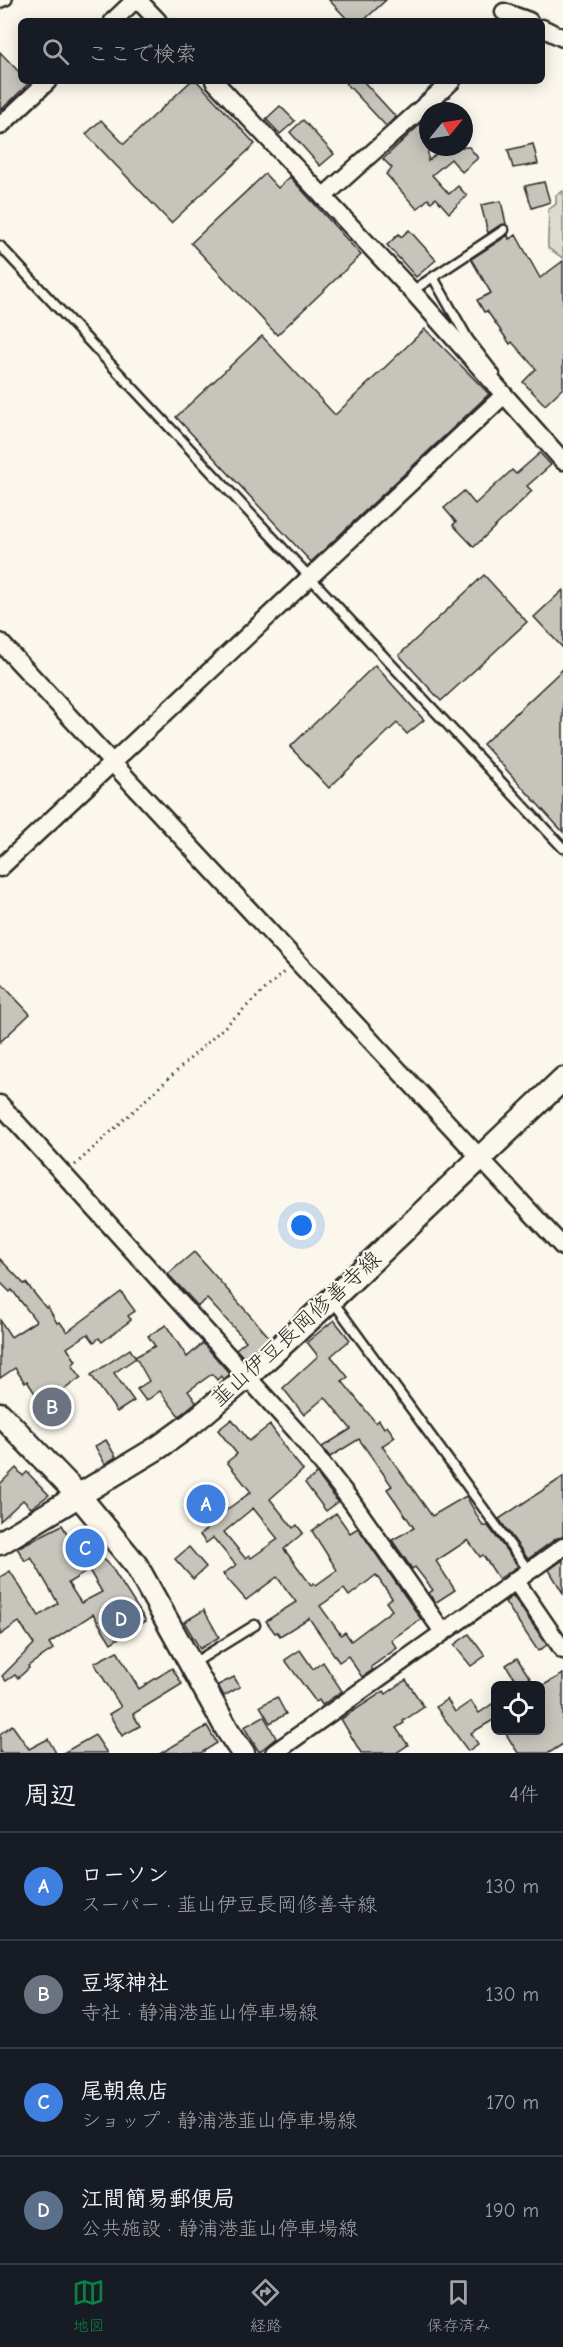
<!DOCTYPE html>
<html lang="ja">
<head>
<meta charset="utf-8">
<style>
  body { margin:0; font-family:"Comic Neue","Klee One",sans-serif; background:#20242c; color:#f1f3f6 }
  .controls { position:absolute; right:18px; bottom:18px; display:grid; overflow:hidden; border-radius:9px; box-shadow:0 3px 15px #0003 }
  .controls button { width:54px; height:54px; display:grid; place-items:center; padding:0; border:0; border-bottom:2px solid #363941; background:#171b24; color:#f1f3f6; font:30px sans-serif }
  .compass { position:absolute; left:419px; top:102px; width:54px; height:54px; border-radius:50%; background:#171b24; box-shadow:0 3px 15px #0003; rotate:60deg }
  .you { position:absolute; left:302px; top:1226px; width:21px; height:21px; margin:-15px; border:4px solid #fff; border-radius:50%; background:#1a73e8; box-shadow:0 0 0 9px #1a73e833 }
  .badge { display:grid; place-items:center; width:39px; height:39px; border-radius:50%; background:#0b8043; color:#fff; font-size:20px; font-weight:700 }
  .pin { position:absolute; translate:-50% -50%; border:3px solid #fff; box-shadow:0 2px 6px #0006 }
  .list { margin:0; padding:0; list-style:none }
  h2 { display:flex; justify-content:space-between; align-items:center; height:78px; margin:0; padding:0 24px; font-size:26px }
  h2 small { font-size:20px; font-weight:400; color:#9ea1a6 }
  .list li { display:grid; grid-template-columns:39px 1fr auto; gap:18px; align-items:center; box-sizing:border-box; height:108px; padding:0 24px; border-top:2px solid #363941 }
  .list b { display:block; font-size:22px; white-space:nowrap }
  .list p { margin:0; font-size:20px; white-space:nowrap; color:#9ea1a6 }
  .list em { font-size:20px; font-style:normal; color:#9ea1a6 }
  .icon { flex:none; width:33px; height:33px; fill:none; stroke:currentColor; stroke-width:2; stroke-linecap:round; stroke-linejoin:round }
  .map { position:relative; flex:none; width:563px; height:1753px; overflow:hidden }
  .search { position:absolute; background:#171b24; box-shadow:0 3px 15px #0003; left:18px; right:18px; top:18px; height:66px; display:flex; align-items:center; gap:15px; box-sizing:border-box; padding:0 21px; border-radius:9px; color:#9ea1a6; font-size:22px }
  .sheet { height:510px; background:#171b24 }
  nav { display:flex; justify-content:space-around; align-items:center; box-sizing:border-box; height:84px; border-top:2px solid #363941; background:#171b24; font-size:16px; color:#9ea1a6 }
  nav a { display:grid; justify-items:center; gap:3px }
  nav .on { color:#0b8043 }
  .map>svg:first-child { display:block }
  .green { fill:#dddad0; stroke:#84827e; stroke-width:1.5 }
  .building { fill:#c7c4bc; stroke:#2b2b2b; stroke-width:1.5; fill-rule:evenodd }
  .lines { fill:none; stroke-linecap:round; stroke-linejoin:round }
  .lane-casing { stroke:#2b2b2b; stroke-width:13 }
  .street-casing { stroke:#2b2b2b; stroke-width:21 }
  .secondary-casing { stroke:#2b2b2b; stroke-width:27 }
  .path { stroke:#2b2b2b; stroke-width:3; stroke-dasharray:1.5 4.5; stroke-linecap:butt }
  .lane { stroke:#fbf7ec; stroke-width:8 }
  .street { stroke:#fbf7ec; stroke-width:16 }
  .secondary { stroke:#fbf7ec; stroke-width:22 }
  .labels { text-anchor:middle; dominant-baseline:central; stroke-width:4.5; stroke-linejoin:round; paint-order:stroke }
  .street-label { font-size:22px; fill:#2b2b2b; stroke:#fbf7ec }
</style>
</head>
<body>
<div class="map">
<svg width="563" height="1753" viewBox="0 0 563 1753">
  <rect width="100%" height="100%" fill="#fbf7ec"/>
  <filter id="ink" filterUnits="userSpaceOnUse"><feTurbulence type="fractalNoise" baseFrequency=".0167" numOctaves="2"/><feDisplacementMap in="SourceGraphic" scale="12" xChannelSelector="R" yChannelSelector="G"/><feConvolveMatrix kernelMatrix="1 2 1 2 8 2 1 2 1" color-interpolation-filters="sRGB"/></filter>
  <g filter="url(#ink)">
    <path class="green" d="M563,191V258L548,248C547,235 550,223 548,210L556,204V195Z"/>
    <g class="building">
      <path d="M329,0H386L363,21H349Z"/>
      <path d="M0,52L21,74V81L29,83L0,111Z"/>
      <path d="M191,81H197L255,144L171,223L86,134L101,120L124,144Z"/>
      <path d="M344,81H363L396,117L386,126Z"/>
      <path d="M280,106L295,121L280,134L266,119Z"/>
      <path d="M428,117V161L442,149L441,147H469L478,158L462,172L451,159L432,175L449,194L458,186L467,196L449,213L436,198L431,202L428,199L417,209L386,174L392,168L383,159Z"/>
      <path d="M303,120L334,154L320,166L290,132Z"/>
      <path d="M533,144L538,164L513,168L508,150Z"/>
      <path d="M265,174L278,188L290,177L361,255L277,335L191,243Z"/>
      <path d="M544,182L550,202L532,208L525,186Z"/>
      <path d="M501,201L506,224L500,225L488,233L481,205Z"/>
      <path d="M409,230L436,260L416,277L387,245L399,234L401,237Z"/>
      <path d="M508,235L509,239L516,235L540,278L563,261V388L545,405L523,382L536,369L512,342L510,344L487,311L484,312L477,300L491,293L471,259Z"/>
      <path d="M425,329L489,394L311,562L176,417L262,336L335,415Z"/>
      <path d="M540,453L551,465L527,486L532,491L474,547L453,525L456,522L444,508L464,491L475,504L512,470L516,474Z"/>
      <path d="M484,575L527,622L441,701L399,655Z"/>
      <path d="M563,590V648L534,617Z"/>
      <path d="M375,665L424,720L407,734L397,723L329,788L290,747Z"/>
      <path d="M563,669V832L483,744Z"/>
      <path d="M0,982L30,1014L0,1042Z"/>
      <path d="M194,1252L270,1338L246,1360L236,1349L246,1341L207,1299L198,1306L168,1274Z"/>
      <path d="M0,1259L24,1284L26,1283L46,1308L48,1307L57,1323L60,1322L67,1332L121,1292L135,1311L128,1316L131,1320L102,1342L99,1338L94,1342L88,1334L67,1348L76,1361L72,1365L81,1377L53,1398L67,1419L56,1426L27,1381L25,1383L15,1368L0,1378V1320L11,1337L36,1321L12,1290L10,1292L0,1282Z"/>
      <path d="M334,1320L350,1340L331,1356L348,1377L342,1381L376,1423L379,1420L384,1428L387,1426L395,1437L382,1446L432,1516L466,1496L483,1526H488L518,1566L499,1579L483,1555L480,1557L468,1540L436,1561L455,1590L435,1603L429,1593L433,1590L415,1567L412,1569L392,1540L414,1528L387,1489L392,1486L359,1439L330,1457L322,1447L351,1429L325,1397L304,1415L283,1388L318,1356L307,1342Z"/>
      <path d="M166,1325L187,1357L203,1343L230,1374L224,1379L221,1376L217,1380L212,1374L188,1391L196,1402L179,1416L160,1391L146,1401L137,1389L149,1381L136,1358L114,1373L134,1401L117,1412L91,1375L130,1349L135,1357L155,1346L148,1336Z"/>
      <path d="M232,1419L249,1441L270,1425L283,1443L282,1444L303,1470L270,1499L293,1528L297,1525L303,1533L284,1549L311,1585L314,1583L316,1585L337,1570L312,1531L336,1513L350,1533L358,1528L421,1619L391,1640L397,1648L371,1667L373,1670L362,1677L348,1656L339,1662L309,1618L280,1636L277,1632L275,1633L266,1621L296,1602L277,1577L246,1600L223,1574L236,1565L215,1540L213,1538L206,1543L200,1535L229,1508L251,1492L227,1462L237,1454L218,1430ZM253,1508L278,1539L251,1558L249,1555L245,1558L224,1532ZM376,1575L392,1598L386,1602L392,1610L351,1641L345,1632L341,1635L320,1606L344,1589L349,1596Z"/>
      <path d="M106,1440L116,1457L105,1464L95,1446Z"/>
      <path d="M16,1468L23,1476L27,1472L49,1495L31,1508L23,1500L0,1521V1484Z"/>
      <path d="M317,1474L338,1502L326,1511L305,1483Z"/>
      <path d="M563,1477V1537L557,1538L528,1559L499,1519Z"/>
      <path d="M62,1525L72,1542L82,1532L95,1544L92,1548L110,1565L146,1621L111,1643L93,1614L49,1643L53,1649L28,1666L29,1668L18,1678L15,1675L6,1681L2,1676L34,1644L19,1622L0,1635V1577L10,1571L39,1616L58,1603L31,1557L25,1561L17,1548ZM89,1570L102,1592L81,1603L68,1583Z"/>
      <path d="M189,1547L206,1567L193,1579L175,1559Z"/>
      <path d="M563,1560V1593L549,1570Z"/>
      <path d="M513,1596L547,1645L538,1651L505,1602Z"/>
      <path d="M204,1610L219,1637L200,1649L184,1622Z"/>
      <path d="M469,1634L485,1656L471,1666L454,1645Z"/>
      <path d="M300,1650L313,1669L323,1662L342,1691L322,1705L319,1700L316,1702L285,1660Z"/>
      <path d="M117,1651L139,1689L172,1668L182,1684L133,1714L140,1726L122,1736L109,1714L121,1707L94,1663Z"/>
      <path d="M517,1658L535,1686H519L506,1665Z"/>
      <path d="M563,1674V1744L549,1753H518L504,1731H540V1687Z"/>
      <path d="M234,1677L240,1687L224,1696L218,1685Z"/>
      <path d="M406,1680L424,1707L403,1721L404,1723L396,1728L408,1745L396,1753H361L341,1719L384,1691L386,1694Z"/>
      <path d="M277,1697L286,1714L270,1723L260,1706Z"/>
      <path d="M447,1699L455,1712L471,1701L479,1713L495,1702V1719L471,1733L478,1744L468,1751L436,1707Z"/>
      <path d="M264,1716L276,1738L259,1752L244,1727Z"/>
      <path d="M12,1725L29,1749L48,1739L56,1753H0V1734Z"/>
      <path d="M207,1726L217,1743L201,1753H161Z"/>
      <path d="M95,1735L107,1753H63Z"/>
    </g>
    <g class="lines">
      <defs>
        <g id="lane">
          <path d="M0,3L7,0"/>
          <path d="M0,246L563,848"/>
          <path d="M435,276L434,279L468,339L495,374"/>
          <path d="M412,291L504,230"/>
          <path d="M332,1300L529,1571"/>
          <path d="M192,1664L255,1625"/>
        </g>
        <g id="street">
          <path d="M138,0L158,21"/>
          <path d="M504,12L529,21"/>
          <path d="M113,21L135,0"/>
          <path d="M542,28L563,38"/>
          <path d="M214,81L412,291L563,461"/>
          <path d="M0,126L48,81"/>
          <path d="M323,197L452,81"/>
          <path d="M0,642L563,1247"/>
          <path d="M0,868L504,395"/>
          <path d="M0,1104L297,1432L352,1502L443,1632"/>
          <path d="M515,1580L563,1650"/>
          <path d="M274,1753L563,1547"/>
        </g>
        <g id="secondary">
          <path d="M0,1414L79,1496L136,1565L228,1731L243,1753"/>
          <path d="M0,1543L159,1447L191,1424L248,1376L332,1299L563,1079"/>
        </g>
      </defs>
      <use href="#lane" class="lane-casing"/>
      <use href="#street" class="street-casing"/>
      <use href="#secondary" class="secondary-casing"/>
      <path class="path" d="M75,1165L286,970"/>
      <use href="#lane" class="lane"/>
      <use href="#street" class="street"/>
      <use href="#secondary" class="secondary"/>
    </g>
  </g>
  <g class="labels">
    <g class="street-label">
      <text transform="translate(296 1329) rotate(-42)">韮山伊豆長岡修善寺線</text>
    </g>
  </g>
</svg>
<div class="controls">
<button><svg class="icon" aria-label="locate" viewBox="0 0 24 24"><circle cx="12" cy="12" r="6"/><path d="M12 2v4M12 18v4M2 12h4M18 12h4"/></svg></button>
</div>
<svg class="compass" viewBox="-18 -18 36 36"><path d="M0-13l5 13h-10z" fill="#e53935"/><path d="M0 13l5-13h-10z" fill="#9ea1a6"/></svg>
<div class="you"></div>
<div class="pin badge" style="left:206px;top:1504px;background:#3f7fe0">A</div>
<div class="pin badge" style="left:52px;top:1407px;background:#6b7280">B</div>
<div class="pin badge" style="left:85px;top:1548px;background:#3f7fe0">C</div>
<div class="pin badge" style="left:121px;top:1619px;background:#5c6f8a">D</div>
<div class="search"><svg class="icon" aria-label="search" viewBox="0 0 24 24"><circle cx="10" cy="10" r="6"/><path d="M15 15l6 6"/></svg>ここで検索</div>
</div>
<section class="sheet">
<h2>周辺<small>4件</small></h2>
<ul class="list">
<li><span class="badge" style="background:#3f7fe0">A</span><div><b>ローソン</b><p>スーパー · 韮山伊豆長岡修善寺線</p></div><em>130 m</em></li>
<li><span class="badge" style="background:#6b7280">B</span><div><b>豆塚神社</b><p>寺社 · 静浦港韮山停車場線</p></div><em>130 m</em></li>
<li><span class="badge" style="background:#3f7fe0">C</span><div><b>尾朝魚店</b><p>ショップ · 静浦港韮山停車場線</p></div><em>170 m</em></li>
<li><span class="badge" style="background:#5c6f8a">D</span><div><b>江間簡易郵便局</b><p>公共施設 · 静浦港韮山停車場線</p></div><em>190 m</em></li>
</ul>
</section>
<nav>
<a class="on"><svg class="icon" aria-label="map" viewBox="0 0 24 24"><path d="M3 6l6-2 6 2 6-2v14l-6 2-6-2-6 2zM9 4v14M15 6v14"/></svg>地図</a>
<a><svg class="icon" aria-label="directions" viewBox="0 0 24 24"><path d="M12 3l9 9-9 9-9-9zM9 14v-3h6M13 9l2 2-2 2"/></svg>経路</a>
<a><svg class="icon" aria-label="saved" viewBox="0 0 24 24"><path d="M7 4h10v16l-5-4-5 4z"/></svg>保存済み</a>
</nav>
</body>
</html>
